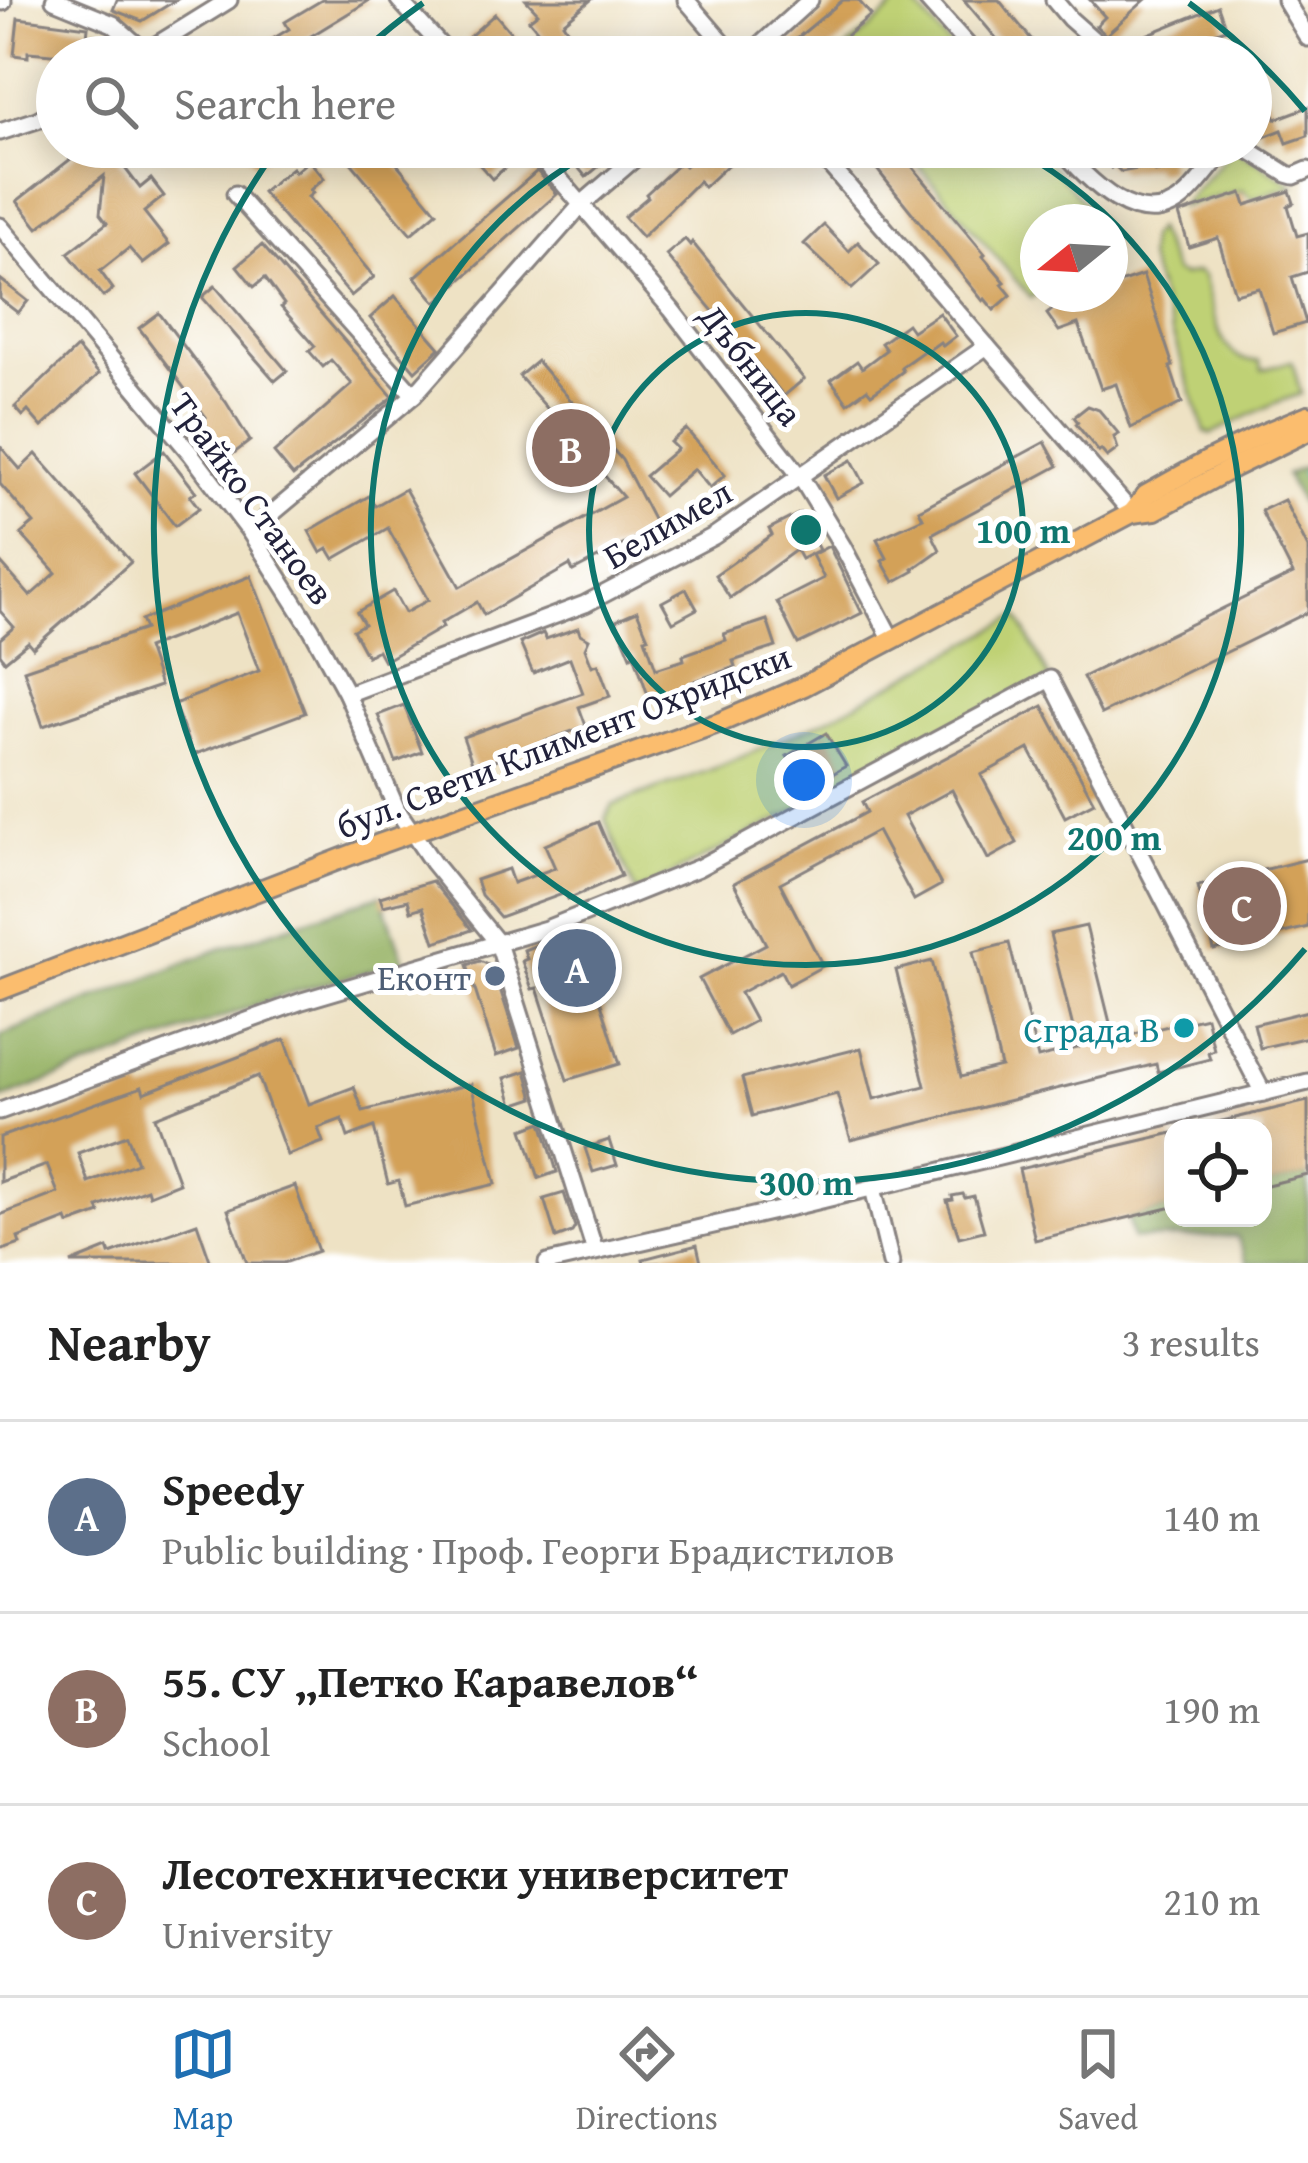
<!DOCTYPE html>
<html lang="en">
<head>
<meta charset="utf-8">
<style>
  body { margin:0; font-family:"Gentium Book Plus",serif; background:#f6f6f6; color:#222 }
  .controls { position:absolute; right:36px; bottom:36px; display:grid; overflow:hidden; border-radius:24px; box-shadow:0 6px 30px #0003 }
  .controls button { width:108px; height:108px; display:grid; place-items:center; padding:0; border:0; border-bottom:3px solid #e0e0e0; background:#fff; color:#222; font:60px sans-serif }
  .compass { position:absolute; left:1020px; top:204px; width:108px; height:108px; border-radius:50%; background:#fff; box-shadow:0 6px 30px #0003; rotate:252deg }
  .you { position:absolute; left:804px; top:780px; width:42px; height:42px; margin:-30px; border:9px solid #fff; border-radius:50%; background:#1a73e8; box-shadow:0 0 0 18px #1a73e833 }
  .badge { display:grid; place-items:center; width:78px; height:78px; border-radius:50%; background:#1f6fb2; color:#fff; font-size:39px; font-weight:700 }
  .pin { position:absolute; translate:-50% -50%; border:6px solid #fff; box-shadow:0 3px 12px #0006 }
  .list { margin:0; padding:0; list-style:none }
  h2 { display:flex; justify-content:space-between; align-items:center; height:156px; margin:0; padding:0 48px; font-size:51px }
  h2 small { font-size:39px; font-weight:400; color:#767676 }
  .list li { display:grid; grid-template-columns:78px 1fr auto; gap:36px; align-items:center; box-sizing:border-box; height:192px; padding:0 48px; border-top:3px solid #e0e0e0 }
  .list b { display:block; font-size:45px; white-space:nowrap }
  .list p { margin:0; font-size:39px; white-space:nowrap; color:#767676 }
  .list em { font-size:39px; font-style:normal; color:#767676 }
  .icon { flex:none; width:66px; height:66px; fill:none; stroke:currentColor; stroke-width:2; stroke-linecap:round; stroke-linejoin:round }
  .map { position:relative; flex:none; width:1308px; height:1263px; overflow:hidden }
  .search { position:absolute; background:#fff; box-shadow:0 6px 30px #0003; left:36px; right:36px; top:36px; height:132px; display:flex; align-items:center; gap:30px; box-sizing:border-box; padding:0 42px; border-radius:66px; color:#767676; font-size:45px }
  .sheet { height:732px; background:#fff }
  nav { display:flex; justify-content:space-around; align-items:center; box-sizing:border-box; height:168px; border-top:3px solid #e0e0e0; background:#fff; font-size:33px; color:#767676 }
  nav a { display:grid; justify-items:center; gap:6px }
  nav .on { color:#1f6fb2 }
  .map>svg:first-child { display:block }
  .green { fill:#bfd174; stroke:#707a58; stroke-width:3 }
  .forest { fill:#97b366; stroke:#5c6a50; stroke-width:3 }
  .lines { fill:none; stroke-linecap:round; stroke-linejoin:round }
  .stream { stroke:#42adc1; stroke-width:4.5 }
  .building { fill:#d3a159; fill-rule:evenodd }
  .minor-casing { stroke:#888280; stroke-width:21 }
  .major-casing { stroke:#888280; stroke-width:24 }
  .minor { stroke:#fff; stroke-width:15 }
  .major { stroke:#fbbd6e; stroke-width:18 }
  .ring { fill:none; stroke:#0f766e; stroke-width:6 }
  .service-dot { fill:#5c6f8a; stroke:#fff; stroke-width:4.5 }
  .culture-dot { fill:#0f9aa8; stroke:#fff; stroke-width:4.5 }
  .labels { text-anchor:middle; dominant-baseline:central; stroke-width:10; stroke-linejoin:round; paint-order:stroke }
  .street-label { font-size:36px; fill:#22223b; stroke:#fff }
  .service-label { font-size:36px; fill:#4e5e75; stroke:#fff; text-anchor:end }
  .culture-label { font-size:36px; fill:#0d838f; stroke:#fff; text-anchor:end }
  .centre { fill:#0f766e; stroke:#fff; stroke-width:6 }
  .ring-label { font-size:36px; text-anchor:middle; font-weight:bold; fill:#0f766e; stroke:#fff; stroke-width:10; stroke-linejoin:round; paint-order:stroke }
</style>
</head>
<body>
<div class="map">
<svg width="1308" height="1263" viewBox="0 0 1308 1263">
  <rect width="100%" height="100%" fill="#fff"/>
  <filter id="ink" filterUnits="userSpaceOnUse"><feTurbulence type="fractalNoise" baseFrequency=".00833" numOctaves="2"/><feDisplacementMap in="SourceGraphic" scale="24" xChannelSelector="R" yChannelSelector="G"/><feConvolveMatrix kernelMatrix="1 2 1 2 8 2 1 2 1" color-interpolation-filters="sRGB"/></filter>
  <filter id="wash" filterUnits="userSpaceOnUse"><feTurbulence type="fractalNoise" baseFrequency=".004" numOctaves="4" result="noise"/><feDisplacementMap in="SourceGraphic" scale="48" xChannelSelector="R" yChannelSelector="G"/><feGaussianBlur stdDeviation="2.7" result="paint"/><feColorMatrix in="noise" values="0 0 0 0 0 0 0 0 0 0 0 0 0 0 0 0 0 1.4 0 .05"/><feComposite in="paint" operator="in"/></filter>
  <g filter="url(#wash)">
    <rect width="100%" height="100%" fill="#eee2c4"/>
    <g class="green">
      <path d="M903,0H911L960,57H837Z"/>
      <path d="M903,147H1036L1100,222H1038V292L1031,298Z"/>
      <path d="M1234,147L1294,185L1252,199L1243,190L1180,207Z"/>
      <path d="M1156,229L1174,272L1182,276L1197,272L1203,276C1213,307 1217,365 1259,361L1262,370L1292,361L1301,394L1275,403L1211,434L1205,432L1147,257L1149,238Z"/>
      <path d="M1018,616L1050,679L636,893L605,819L613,805L721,766L822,722Z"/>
    </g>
    <g class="forest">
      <path d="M1308,465V518L1286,475Z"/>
      <path d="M381,895L404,961L280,996L0,1099V1036L220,949Z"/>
      <path d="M1308,1175V1261L1247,1263L1237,1236L1133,1239L1128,1218L1173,1207V1218H1263V1186Z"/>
    </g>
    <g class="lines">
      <path class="stream" d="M1303,473L1308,480"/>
    </g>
    <g id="blocks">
      <g class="building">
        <path d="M117,0H176L142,21L113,10Z"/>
        <path d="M322,0H370L298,44L306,57H243L289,29L285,22Z"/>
        <path d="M526,0H591L563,23L577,43L560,57L529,20L538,13Z"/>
        <path d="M843,0H858L871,15L821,57H800L790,44Z"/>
        <path d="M964,0H999L1046,57H1012Z"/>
        <path d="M1090,0H1145L1106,35L1096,26L1105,17Z"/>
        <path d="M1218,6L1226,29L1214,33L1216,38L1161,57H1137L1131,41Z"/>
        <path d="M495,14L518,41L499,57H484L468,38Z"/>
        <path d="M18,18L88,27L85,57L28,52V57L14,55Z"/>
        <path d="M1251,60L1276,119L1308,107V136L1287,143L1282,130L1264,137L1260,125L1255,127L1251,116Z"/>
        <path d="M86,147H133L118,159L140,188L151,179L164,196L144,212L169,244L143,264L129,248L100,271L113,289L103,297L68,253L107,223L100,214L104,176L38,228L17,201Z"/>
        <path d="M242,147H278L256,165Z"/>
        <path d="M338,147H383L437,212L411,234Z"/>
        <path d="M464,147H501L513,161L492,179Z"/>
        <path d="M561,147H601L610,157L586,177Z"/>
        <path d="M705,147H755L738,163L734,159L704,187L699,181L642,237L624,217L648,197L646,194L681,162L685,166Z"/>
        <path d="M859,147H896L985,254L983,256L1005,282L1002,284L1011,295L994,310L985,299L983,301Z"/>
        <path d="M1094,147H1168L1169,169L1155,172L1154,166L1121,172L1114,165L1111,168Z"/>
        <path d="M309,160L324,178L310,190L313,193L308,197L374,277L351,296L262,192L292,168L295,172Z"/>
        <path d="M537,171L557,194L436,302L415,277Z"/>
        <path d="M1290,191L1294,203L1288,206L1297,236L1308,233V272L1292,277L1306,323L1273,333L1259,288L1235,294L1218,238L1189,247L1179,214L1242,193L1246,205Z"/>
        <path d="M824,225L849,251L858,242L879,264L852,289L804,244Z"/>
        <path d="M685,239L690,245L692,242L804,379L784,396L666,255Z"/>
        <path d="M262,245L393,397L293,476L274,453L352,384L331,360L323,367L309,351L315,346L281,307L284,304L265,278L254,287L237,266Z"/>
        <path d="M1143,275L1173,366L1170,367L1182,403L1131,428L1116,384L1101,389L1078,324L1059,331L1047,314L1071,294L1077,297L1086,294H1110V286Z"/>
        <path d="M0,279L28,301L18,313L0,299Z"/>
        <path d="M215,286L287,371L275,381L202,297Z"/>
        <path d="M395,296L440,348L415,371L370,318Z"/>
        <path d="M159,313L226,402L250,441L233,454L225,443L221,445L202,420L206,417L139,328Z"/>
        <path d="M939,313L956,336L943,346L940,342L926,352L925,350L901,367L903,371L890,381L871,394L867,389L848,403L831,380L857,361L862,368L886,350L881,343L907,324L912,331Z"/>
        <path d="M77,348L99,374L42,427L28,411L23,416L15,407Z"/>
        <path d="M537,361L622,460L657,527L573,571L570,565L484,615L477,602L441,623L443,627L384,661L378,650L367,656L353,630L364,624L357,612L393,591L405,613L428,600L388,528L334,559L328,549L321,553L309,531L369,496L375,506L405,489L460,587L623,497L573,439L566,445L546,421L553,415L519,376Z"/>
        <path d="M1088,406L1099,410L1119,434L1114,437L1118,449L1107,457L1101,450L1099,452L1076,424L1078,422L1074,417Z"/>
        <path d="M686,429L725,475L710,488L694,469L663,496L645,476L677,449L670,442Z"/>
        <path d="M1045,442L1058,466L932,534L940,550L913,569L914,571L894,582L882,561L887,558L877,539L923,518L919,510Z"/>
        <path d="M0,446L20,469L36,454L131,562L33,648L28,642L5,661L0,654V639L14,627L0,611V562L30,596L56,573L21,534L34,523L0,484Z"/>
        <path d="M164,451L196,492L190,496L199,508L175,526L135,473Z"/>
        <path d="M852,460L864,483L836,498L824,475Z"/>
        <path d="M1284,500L1308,548V612L1101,714L1083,677L1293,574L1261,511Z"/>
        <path d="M800,513L819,550L801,559L796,550L730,598L715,575L772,535L769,529Z"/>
        <path d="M829,546L862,613L798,644L777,602L824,578L812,555Z"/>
        <path d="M251,576L305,713L193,755L174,704L259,671L237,613L147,648L160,686L43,726L24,670L145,629L141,620Z"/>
        <path d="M686,589L697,609L673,622L662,602Z"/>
        <path d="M637,611L648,637L645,638L656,669L684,660L683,655L726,640L724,634L767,620L776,647L733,661L735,667L692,682L693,686L650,701L634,654L631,656L616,620Z"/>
        <path d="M578,628L580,634L589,639L585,648L592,666L598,664L610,696L579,707L586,726L474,768L463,737L583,693L570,658L533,673L520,643L543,633L546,639Z"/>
        <path d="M404,705L422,752L396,762L378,715Z"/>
        <path d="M1043,706L1094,802L1065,817L1029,749L981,775L1017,843L988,859L952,790L904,816L941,885L914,900L877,831L780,883L823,966L788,985L781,971L740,993L755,1021L729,1035L699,979L766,944L734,883L867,812L862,802Z"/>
        <path d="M826,733L846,766L807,789L787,756Z"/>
        <path d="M598,822L621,876L568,899L565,893L500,917L481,895L476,880L508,869L513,883L555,868L545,845Z"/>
        <path d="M1308,859V927L1214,950L1198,886Z"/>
        <path d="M432,881L472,930L435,942L423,907L411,911L408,900L383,906L380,897Z"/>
        <path d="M1086,926L1114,1039L1206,1017L1214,1050L1208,1052L1210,1059L1158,1072L1156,1064L851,1140L837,1094L752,1116L742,1078L861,1048L874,1099L925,1086L896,970L932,961L961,1077L1001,1067L973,952L1009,943L1038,1058L1078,1048L1050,934Z"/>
        <path d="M578,929L620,1064L567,1080L537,988L532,989L522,961L527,959L524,950Z"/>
        <path d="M480,961L493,967L519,1048L496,1056L467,965Z"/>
        <path d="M1308,1011V1037L1260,1048L1254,1024Z"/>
        <path d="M285,1039L309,1104L354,1087L363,1111L471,1084L496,1184L405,1206L399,1181L388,1184L374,1127L348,1137L342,1119L318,1128L323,1142L287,1155L258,1076L155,1117L179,1183L149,1195L147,1189L98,1207L100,1213L69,1224L67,1219L18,1238L20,1244L0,1251V1215L58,1193L47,1165L0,1182V1137L142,1087L144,1093ZM127,1135L137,1163L88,1182L78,1153Z"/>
        <path d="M526,1071L534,1098L513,1105L505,1078Z"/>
        <path d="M1308,1101V1175L1263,1186V1128H1215L1214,1123Z"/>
        <path d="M542,1122L557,1172L539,1178L523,1129Z"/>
        <path d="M1173,1133V1207L1035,1240L1019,1169Z"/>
        <path d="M609,1140L617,1165L593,1172L585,1148Z"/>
        <path d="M295,1186L318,1251L284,1263H247L228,1210Z"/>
        <path d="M564,1193L575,1227L572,1232L556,1238L544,1199Z"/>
        <path d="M963,1194L965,1198L974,1196L984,1231L959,1237L947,1201L953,1200L952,1196Z"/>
        <path d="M197,1223L211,1263H71L108,1248L110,1254Z"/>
        <path d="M697,1245L701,1263H644L643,1259Z"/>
      </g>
    </g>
  </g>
  <g filter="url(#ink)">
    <use href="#blocks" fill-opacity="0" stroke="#888280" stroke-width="3"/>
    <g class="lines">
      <defs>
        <g id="minor">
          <path d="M54,0L113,24L145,52"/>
          <path d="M399,0L451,57"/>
          <path d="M686,0L735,57"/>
          <path d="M927,0L978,57"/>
          <path d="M1054,0L1070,19L1113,57"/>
          <path d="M1285,0L1308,38"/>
          <path d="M3,2V0"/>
          <path d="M137,57L229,0"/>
          <path d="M747,57L810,0"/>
          <path d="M0,132L37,120L57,109"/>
          <path d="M532,147L671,309L800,476L843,547L892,640"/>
          <path d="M814,147L1132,513"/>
          <path d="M1059,147C1088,179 1139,236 1184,197C1200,183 1213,163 1227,147"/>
          <path d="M1244,147L1287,174L1294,176L1308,170"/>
          <path d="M235,194L414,395"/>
          <path d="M0,226L191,454L250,532L312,630L347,694L397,810L433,863L498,943L595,1251"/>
          <path d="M250,532L414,395L583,203L648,147"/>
          <path d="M347,694L585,604L714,536L987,346"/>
          <path d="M0,1111L302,1001L546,929L698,868L1050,679L1263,1093"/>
          <path d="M873,1188L891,1263"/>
          <path d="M547,1263L801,1205L1308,1082"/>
        </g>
        <g id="major">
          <path d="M1132,513L1146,495L1207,461L1262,434L1308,415"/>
          <path d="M0,990L382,843L721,722L804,686L1132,513L1155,510L1234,467L1308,431"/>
        </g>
      </defs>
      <use href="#minor" class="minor-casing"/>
      <use href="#major" class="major-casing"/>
      <use href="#minor" class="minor"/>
      <use href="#major" class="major"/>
    </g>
  </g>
  <g class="ring">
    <circle cx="806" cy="530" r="217"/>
    <path d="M1014 148A435 435 0 1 1 598 148"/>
    <path d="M1305 949A652 652 0 0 1 275 151M361 53A652 652 0 0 1 423 3M1189 3A652 652 0 0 1 1305 111"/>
  </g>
  <circle class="service-dot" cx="495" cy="976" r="12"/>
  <circle class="culture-dot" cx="1184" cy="1028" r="12"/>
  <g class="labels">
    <g class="street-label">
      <text transform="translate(752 364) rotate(52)">Дъбница</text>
      <text transform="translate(253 498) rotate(54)">Трайко Станоев</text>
      <text transform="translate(667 523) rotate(-30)">Белимел</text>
      <text transform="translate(563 740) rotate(-21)">бул. Свети Климент Охридски</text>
    </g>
    <g class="service-label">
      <text x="471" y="976">Еконт</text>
    </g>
    <g class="culture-label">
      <text x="1160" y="1028">Сграда В</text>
    </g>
  </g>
  <circle cx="806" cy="530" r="18" class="centre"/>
  <g class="ring-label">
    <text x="1023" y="543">100 m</text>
    <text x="1114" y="850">200 m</text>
    <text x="806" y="1195">300 m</text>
  </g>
</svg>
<div class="controls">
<button><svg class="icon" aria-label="locate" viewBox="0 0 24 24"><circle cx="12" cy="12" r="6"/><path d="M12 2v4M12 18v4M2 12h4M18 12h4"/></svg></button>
</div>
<svg class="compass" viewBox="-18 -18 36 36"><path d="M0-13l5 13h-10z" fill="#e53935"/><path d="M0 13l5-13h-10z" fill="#767676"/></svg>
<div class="you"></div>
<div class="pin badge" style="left:577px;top:968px;background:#5c6f8a">A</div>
<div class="pin badge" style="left:571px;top:448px;background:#8d6e63">B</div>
<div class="pin badge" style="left:1242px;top:906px;background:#8d6e63">C</div>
<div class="search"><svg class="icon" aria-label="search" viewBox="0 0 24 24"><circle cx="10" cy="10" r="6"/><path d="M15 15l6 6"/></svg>Search here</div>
</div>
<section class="sheet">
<h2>Nearby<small>3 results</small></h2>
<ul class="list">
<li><span class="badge" style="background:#5c6f8a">A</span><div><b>Speedy</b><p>Public building · Проф. Георги Брадистилов</p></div><em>140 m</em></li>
<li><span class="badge" style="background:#8d6e63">B</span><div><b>55. СУ „Петко Каравелов“</b><p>School</p></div><em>190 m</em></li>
<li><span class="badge" style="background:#8d6e63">C</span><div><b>Лесотехнически университет</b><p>University</p></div><em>210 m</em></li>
</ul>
</section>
<nav>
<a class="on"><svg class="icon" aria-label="map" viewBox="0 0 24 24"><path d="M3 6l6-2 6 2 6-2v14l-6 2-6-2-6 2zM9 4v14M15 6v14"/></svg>Map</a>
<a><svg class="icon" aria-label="directions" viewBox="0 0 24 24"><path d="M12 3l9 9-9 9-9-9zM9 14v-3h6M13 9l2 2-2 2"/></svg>Directions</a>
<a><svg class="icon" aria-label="saved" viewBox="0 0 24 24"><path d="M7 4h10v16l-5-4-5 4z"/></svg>Saved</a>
</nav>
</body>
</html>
